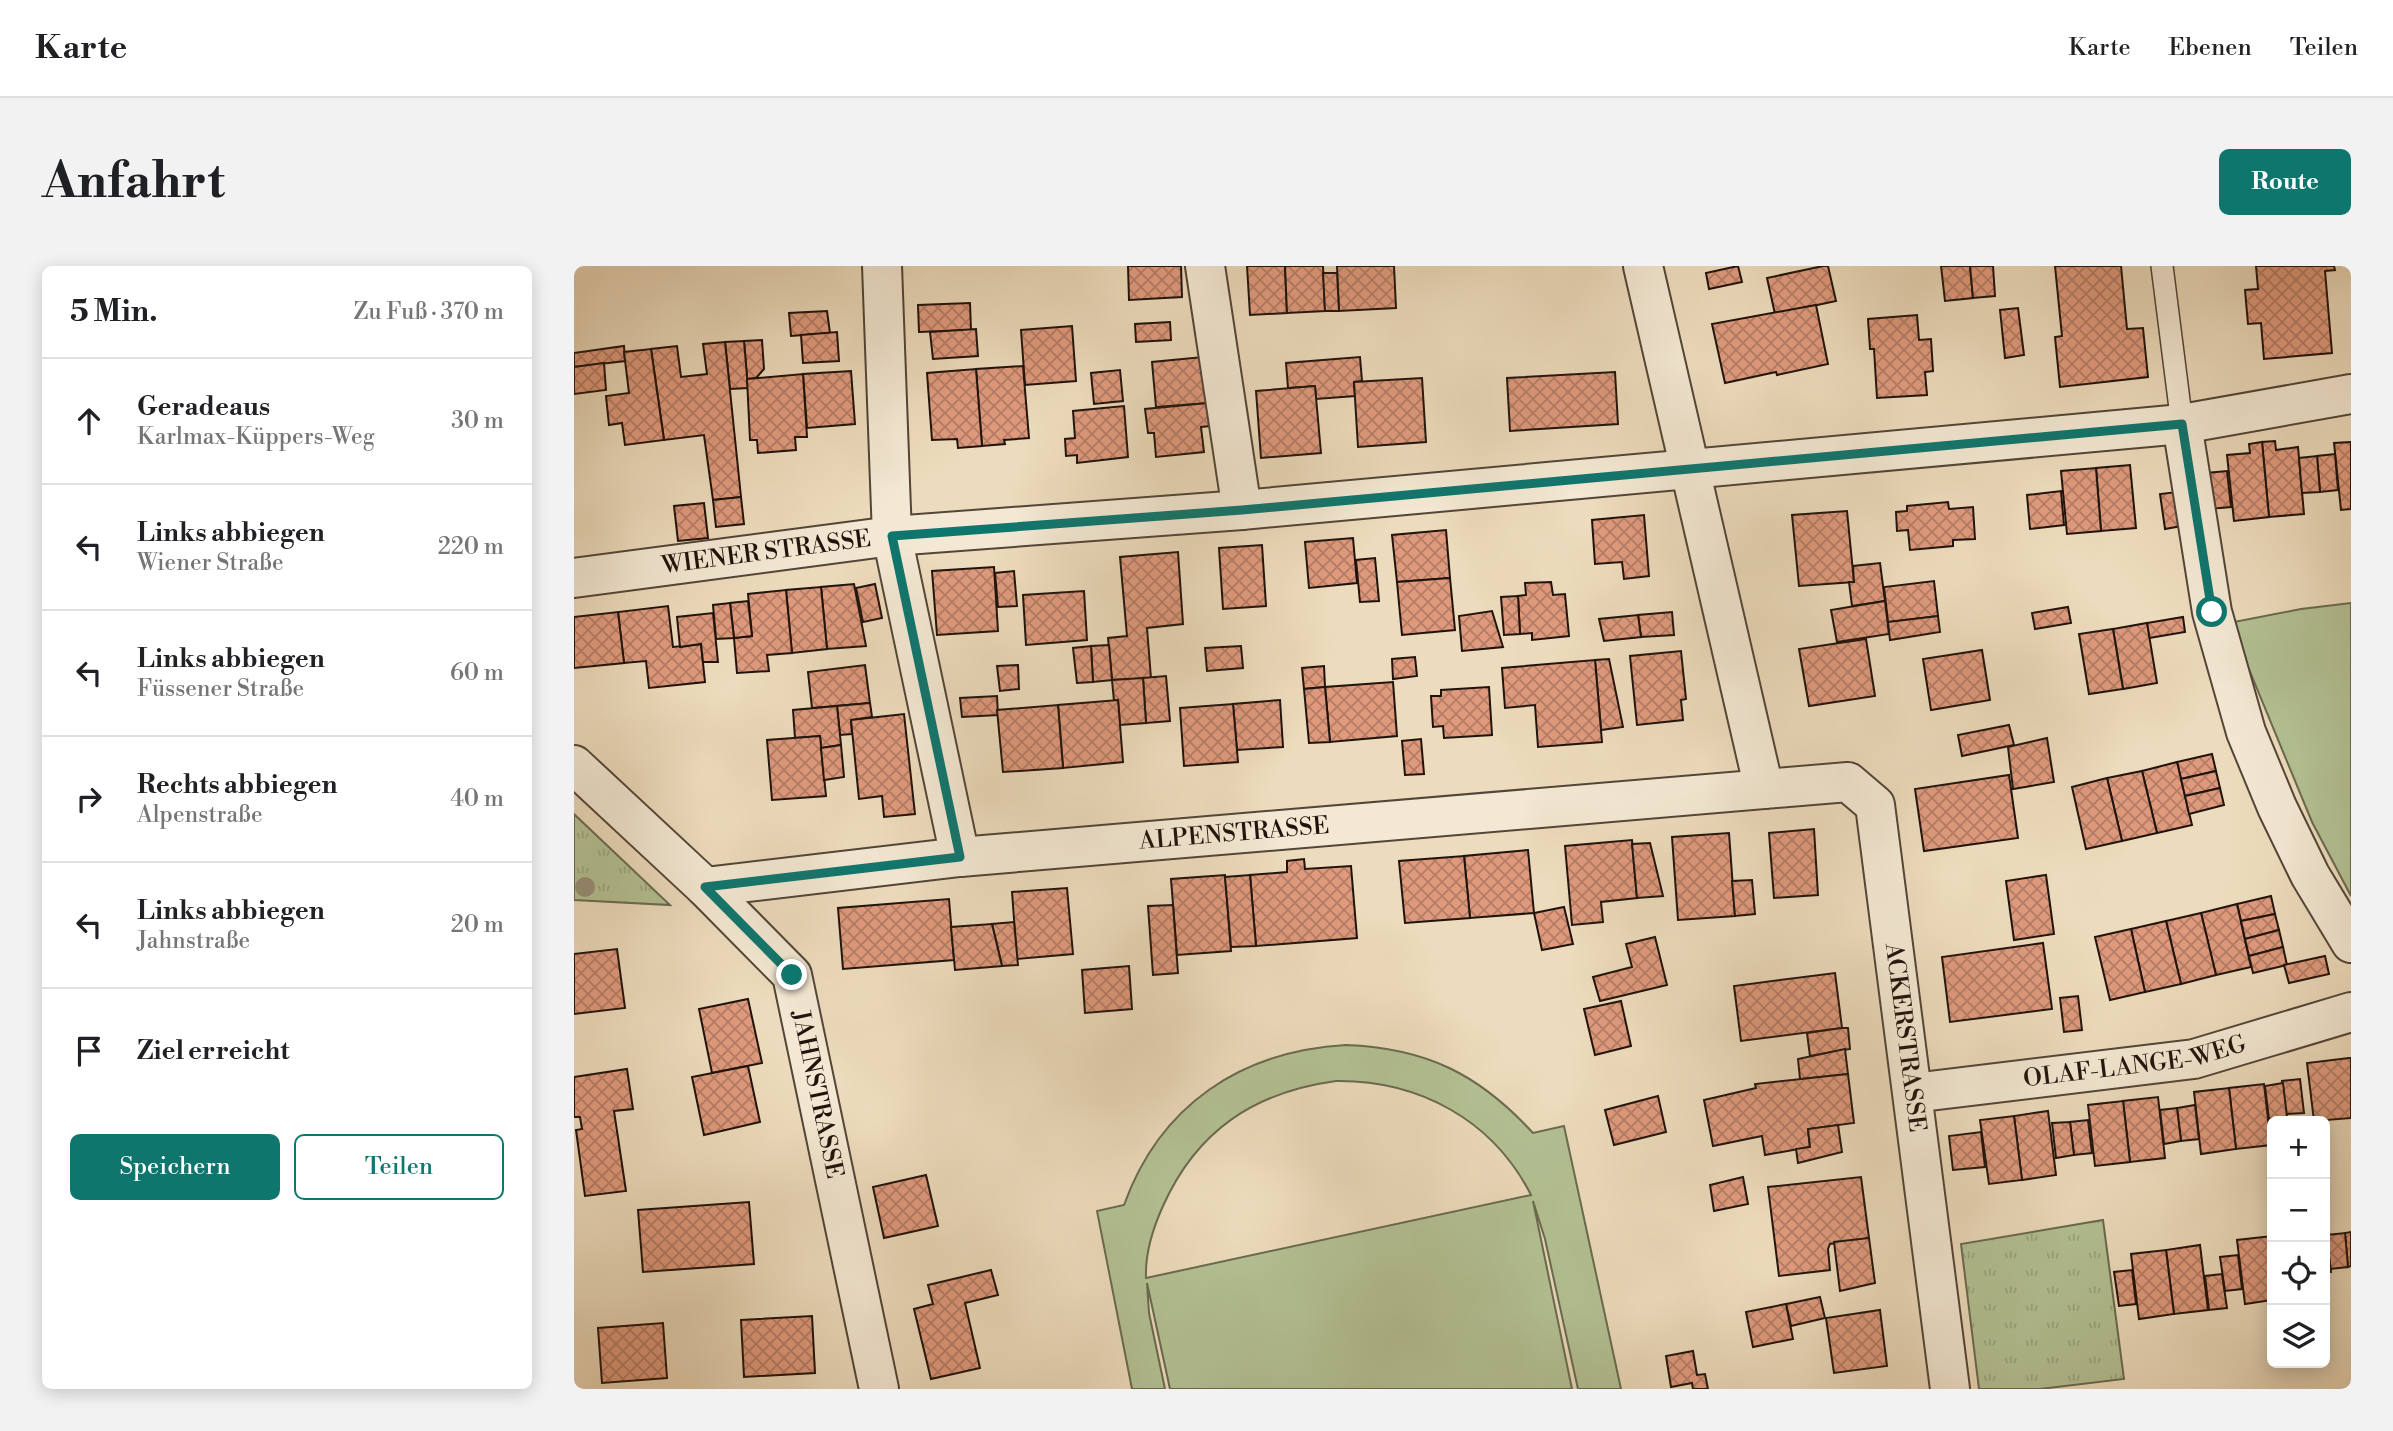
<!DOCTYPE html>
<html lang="de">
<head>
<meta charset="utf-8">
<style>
  body { margin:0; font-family:"Libre Bodoni",serif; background:#f2f2f2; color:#202124 }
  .controls { position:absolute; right:21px; bottom:21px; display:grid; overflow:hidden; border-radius:10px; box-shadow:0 4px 18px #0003 }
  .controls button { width:63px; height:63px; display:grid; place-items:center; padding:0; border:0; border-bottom:2px solid #e0e0e0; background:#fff; color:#202124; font:35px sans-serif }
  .stop { position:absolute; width:21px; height:21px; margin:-16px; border:5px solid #0f766e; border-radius:50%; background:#fff }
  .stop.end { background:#0f766e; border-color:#fff; box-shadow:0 2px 7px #0008 }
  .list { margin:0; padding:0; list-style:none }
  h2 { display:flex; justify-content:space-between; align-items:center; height:91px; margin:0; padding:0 28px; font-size:30px }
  h2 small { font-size:23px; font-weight:400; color:#757577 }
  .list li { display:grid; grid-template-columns:46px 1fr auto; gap:21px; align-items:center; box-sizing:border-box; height:126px; padding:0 28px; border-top:2px solid #e0e0e0 }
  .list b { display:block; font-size:26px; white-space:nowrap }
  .list p { margin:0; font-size:23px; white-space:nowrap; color:#757577 }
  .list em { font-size:23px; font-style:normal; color:#757577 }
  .actions { display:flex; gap:14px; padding:21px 28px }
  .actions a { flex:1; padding:16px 0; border:2px solid #0f766e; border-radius:10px; text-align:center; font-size:24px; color:#0f766e }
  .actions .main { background:#0f766e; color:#fff }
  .icon { flex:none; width:38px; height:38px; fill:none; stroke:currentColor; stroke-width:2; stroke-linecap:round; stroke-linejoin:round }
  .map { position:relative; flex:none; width:1777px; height:1123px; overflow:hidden; border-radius:10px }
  header { display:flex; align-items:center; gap:42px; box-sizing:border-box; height:98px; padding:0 35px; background:#fff; border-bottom:2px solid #e0e0e0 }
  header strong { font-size:33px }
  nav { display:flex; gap:38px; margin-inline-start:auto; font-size:24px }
  .intro { display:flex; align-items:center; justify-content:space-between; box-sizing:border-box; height:168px; padding:0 42px }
  h1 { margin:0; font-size:49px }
  .button { padding:18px 32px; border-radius:10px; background:#0f766e; color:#fff; font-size:24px; font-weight:700 }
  main { display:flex; gap:42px; padding:0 42px }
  aside { flex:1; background:#fff; border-radius:10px; box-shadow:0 4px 18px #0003 }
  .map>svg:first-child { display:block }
  .grass { fill:url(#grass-tufts); stroke:#6a6a50; stroke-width:2 }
  .park { fill:#b3c194; stroke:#6a6a50; stroke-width:2; fill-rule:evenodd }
  .building { fill:url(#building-cross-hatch); stroke:#20130c; stroke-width:2 }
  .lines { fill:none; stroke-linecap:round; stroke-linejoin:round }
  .service-casing { stroke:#534538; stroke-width:24 }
  .minor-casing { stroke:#534538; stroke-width:42 }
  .service { stroke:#f3e8d3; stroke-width:21 }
  .minor { stroke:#f3e8d3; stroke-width:38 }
  .tree { fill:#988f76 }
  .route { stroke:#0f766e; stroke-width:9 }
  .labels { text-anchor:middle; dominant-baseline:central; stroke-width:6; stroke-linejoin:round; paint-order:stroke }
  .street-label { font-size:24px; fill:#20130c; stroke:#f3e8d3 }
</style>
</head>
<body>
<header>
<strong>Karte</strong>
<nav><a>Karte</a><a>Ebenen</a><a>Teilen</a></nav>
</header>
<div class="intro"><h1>Anfahrt</h1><a class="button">Route</a></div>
<main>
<aside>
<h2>5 Min.<small>Zu Fuß · 370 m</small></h2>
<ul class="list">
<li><svg class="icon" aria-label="ahead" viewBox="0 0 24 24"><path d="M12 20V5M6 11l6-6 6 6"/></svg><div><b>Geradeaus</b><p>Karlmax-Küppers-Weg</p></div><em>30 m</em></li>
<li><svg class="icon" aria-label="left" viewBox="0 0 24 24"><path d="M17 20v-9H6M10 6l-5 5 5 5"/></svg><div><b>Links abbiegen</b><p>Wiener Straße</p></div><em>220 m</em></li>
<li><svg class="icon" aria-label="left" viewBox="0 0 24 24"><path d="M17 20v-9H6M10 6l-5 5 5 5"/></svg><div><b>Links abbiegen</b><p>Füssener Straße</p></div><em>60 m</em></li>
<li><svg class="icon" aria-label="right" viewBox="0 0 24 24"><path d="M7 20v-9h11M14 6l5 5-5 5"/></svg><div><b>Rechts abbiegen</b><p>Alpenstraße</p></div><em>40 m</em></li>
<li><svg class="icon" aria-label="left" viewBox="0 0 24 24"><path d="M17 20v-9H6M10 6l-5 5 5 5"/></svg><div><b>Links abbiegen</b><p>Jahnstraße</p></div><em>20 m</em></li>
<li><svg class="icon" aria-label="arrive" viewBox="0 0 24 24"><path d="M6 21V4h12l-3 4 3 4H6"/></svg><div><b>Ziel erreicht</b></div></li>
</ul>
<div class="actions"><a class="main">Speichern</a><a>Teilen</a></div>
</aside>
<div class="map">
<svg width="1777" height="1123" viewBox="0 0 1777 1123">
  <defs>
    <pattern id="grass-tufts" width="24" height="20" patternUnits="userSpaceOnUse" patternTransform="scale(1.75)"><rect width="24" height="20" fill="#b3c194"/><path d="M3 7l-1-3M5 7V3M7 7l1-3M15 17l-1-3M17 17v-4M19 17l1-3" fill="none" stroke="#9aa57e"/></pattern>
    <pattern id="building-cross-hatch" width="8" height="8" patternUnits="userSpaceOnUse" patternTransform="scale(1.75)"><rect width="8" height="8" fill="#df9a7d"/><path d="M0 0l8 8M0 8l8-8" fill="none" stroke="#b47c65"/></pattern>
  </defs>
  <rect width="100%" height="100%" fill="#ecdbbc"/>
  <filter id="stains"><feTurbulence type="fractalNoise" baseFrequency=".00286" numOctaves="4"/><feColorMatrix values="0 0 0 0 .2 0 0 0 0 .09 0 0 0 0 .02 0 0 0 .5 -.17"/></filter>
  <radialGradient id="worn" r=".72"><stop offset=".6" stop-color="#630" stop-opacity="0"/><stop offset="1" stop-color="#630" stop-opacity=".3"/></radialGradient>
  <g class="grass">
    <path d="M0,548L96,639L0,634Z"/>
    <path d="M1529,954L1550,1113L1466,1123H1405L1387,978Z"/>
  </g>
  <g class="park">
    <path d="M1777,337V630L1738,556L1667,384L1660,356L1727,343Z"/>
    <path d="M772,779C852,782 905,808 959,867L990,860L1047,1123H1004L971,973L959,935L998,1123H596L573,1017L575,1047L591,1123H558L523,945L550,939C586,839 667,785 772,779ZM762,815C845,814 919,854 957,929L572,1012C571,988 579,962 589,940C623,864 681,826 762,815Z"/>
  </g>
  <g class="building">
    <path d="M554,0H607L608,31L555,34Z"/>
    <path d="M673,0H711L713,47L676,49Z"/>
    <path d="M711,0H749L751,45L713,47Z"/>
    <path d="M763,0H820L822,42L765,45Z"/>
    <path d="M1164,0L1168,16L1135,23L1132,7Z"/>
    <path d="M1249,0H1254L1262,35L1201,48L1193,12Z"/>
    <path d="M1367,0H1396L1399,32L1371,35Z"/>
    <path d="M1396,0H1419L1421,30L1399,32Z"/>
    <path d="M1481,0H1547L1553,63L1569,62L1574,111L1486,121L1481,71L1488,70Z"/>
    <path d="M1682,0H1760L1761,4L1751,5L1758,87L1690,93L1687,57L1674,58L1671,24L1684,23Z"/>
    <path d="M749,7H763L765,45H751Z"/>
    <path d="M396,37L397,64L345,66L344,39Z"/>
    <path d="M1242,39L1254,98L1203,109L1202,106L1151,117L1138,58Z"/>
    <path d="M1444,42L1450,89L1431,92L1426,44Z"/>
    <path d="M253,45L256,67L217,70L215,47Z"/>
    <path d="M1343,49L1345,74L1357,73L1359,105L1351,106L1353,129L1303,132L1300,83H1296L1294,53Z"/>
    <path d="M596,56L597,74L562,76L561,58Z"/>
    <path d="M498,60L502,115L451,119L447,64Z"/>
    <path d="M402,63L404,90L359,93L356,66Z"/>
    <path d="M263,66L265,95L229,97L227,69Z"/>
    <path d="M188,74L190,103L182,112L173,113L170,75Z"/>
    <path d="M170,75L174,122L156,123L151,76Z"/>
    <path d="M151,76L167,231L139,234L130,169L90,174L77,83L103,80L107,111L133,108L129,78Z"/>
    <path d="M50,80L51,95L0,101V87Z"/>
    <path d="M77,83L90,174L51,179L48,157L35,159L32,130L55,127L50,86Z"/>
    <path d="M629,91L634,137L582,141L578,96Z"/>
    <path d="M786,91L788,115L780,116L781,130L742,133L741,120L714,122L712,97Z"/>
    <path d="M30,97L32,124L0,128V101Z"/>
    <path d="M449,100L455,172L430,174L431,178L408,180L402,103Z"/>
    <path d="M402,103L408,180L384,182L383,173L358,174L353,107Z"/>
    <path d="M546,104L549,135L520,138L517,107Z"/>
    <path d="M277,105L281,158L233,162L229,108Z"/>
    <path d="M1041,106L1044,158L936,165L933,112Z"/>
    <path d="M229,108L233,171H221L222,184L184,187L183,174H176L173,113Z"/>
    <path d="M848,112L852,176L784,181L780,116Z"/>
    <path d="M741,120L747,187L687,192L682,125Z"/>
    <path d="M634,137L636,160L627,161L630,186L582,191L580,167H574L571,143Z"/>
    <path d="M550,140L554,191L503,197V189L492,190L491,173L501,172L499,145Z"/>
    <path d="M1701,175L1702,184L1724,181L1730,248L1695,251L1688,176Z"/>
    <path d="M1688,176L1695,251L1660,255L1653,189L1676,187L1675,178Z"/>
    <path d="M1777,176V243L1767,244L1760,177Z"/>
    <path d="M1761,188L1764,224L1746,226L1743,190Z"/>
    <path d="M1743,190L1746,226L1728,227L1725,192Z"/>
    <path d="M1556,199L1562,262L1527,265L1522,202Z"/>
    <path d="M1522,202L1527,265L1493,268L1487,205Z"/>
    <path d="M1653,205L1657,241L1635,243L1632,207Z"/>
    <path d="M1487,225L1490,259L1456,263L1453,229Z"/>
    <path d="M1603,226L1608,260L1591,263L1586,228Z"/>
    <path d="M167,231L170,258L142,261L139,234Z"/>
    <path d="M1374,236L1375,243L1399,241L1401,273L1379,274V280L1336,284L1334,264L1323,265L1322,246L1333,245V240Z"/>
    <path d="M130,237L134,272L104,275L100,240Z"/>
    <path d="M1273,245L1280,316L1225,320L1218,249Z"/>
    <path d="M1070,249L1075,310L1050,313L1048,296L1021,298L1018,254Z"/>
    <path d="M872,264L876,312L823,316L818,269Z"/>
    <path d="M779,272L783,317L735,322L731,276Z"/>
    <path d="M688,279L692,340L649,343L645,282Z"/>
    <path d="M604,286L609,358L573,362L577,412L538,414L534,372L553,370L546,291Z"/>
    <path d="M801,292L805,335L786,336L782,294Z"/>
    <path d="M1306,297L1311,335L1278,340L1275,316H1280L1279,300Z"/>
    <path d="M420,301L424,365L363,369L358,305Z"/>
    <path d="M440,305L443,340L424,341L421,307Z"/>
    <path d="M876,312L881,364L828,369L823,316Z"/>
    <path d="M1360,315L1364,350L1314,356L1310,321Z"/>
    <path d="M977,316L979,329L991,328L995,370L958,374V367L946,368L944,330L952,329L951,317Z"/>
    <path d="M280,318L292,380L253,383L247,321Z"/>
    <path d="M301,318L308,352L289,356L282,322Z"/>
    <path d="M247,321L253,383L218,387L212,324Z"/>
    <path d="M212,324L218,387L193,389L195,405L163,407L160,372L178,370L174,328Z"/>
    <path d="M510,325L513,374L452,379L449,329Z"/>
    <path d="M944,330L946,368L930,369L927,331Z"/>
    <path d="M174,335L178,370L160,372L156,337Z"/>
    <path d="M1311,335L1315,368L1263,376L1257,344Z"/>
    <path d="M156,337L160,372L142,373L139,339Z"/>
    <path d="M94,340L99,381L127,378L131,416L75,422L72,395L50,397L44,346Z"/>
    <path d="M1494,341L1497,357L1461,363L1458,347Z"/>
    <path d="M918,345L929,381L888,385L885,350Z"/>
    <path d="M44,346L50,397L0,402V351Z"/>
    <path d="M1098,346L1100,369L1067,371L1064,349Z"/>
    <path d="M139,347L144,396H129L127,378L106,381L103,351Z"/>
    <path d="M1064,349L1067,371L1030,375L1025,353Z"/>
    <path d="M1364,350L1366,366L1316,374L1314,356Z"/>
    <path d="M1609,351L1611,366L1575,372L1573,357Z"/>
    <path d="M1573,357L1583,417L1549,423L1539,363Z"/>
    <path d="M1539,363L1549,423L1515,428L1505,368Z"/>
    <path d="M1292,373L1301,430L1235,440L1225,383Z"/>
    <path d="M535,379L538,414L519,416L517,380Z"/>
    <path d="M517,380L519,416L503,417L499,382Z"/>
    <path d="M667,380L669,402L633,405L631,382Z"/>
    <path d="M1408,384L1416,434L1357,444L1349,393Z"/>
    <path d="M1107,385L1112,433L1107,434L1109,454L1063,459L1056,390Z"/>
    <path d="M841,391L843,410L819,413L818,393Z"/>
    <path d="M1035,393L1049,461L1027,464L1021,394Z"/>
    <path d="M1021,394L1028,476L964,481L961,439L931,442L928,402Z"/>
    <path d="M291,399L296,437L238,442L234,406Z"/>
    <path d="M444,399L445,423L426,425L423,400Z"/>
    <path d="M750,400L751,421L730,423L728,402Z"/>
    <path d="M592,410L596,455L572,457L569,412Z"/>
    <path d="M569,412L572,457L546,459L544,434L540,435L538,414Z"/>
    <path d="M819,416L823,470L756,476L751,421Z"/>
    <path d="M751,421L756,476L735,477L730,423Z"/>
    <path d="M915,421L918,469L870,472L869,460L859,461L857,430H867V424Z"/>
    <path d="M423,430L424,449L388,451L386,432Z"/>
    <path d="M544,434L549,496L489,502L484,439Z"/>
    <path d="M706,434L709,481L663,484L659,438Z"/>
    <path d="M296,437L298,451L277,454L278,468L266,469L263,440Z"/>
    <path d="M659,438L664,496L610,500L606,442Z"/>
    <path d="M484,439L489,502L429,506L423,444Z"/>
    <path d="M263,440L267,479L247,482L246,470L221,472L219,444Z"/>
    <path d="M330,448L341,548L310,551L308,530L285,533L277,454Z"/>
    <path d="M1435,459L1440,479L1388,490L1384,469Z"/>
    <path d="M246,470L252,530L198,534L193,474Z"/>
    <path d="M1473,472L1480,516L1439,523L1434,481Z"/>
    <path d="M847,473L850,508L831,509L828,475Z"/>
    <path d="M267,479L270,511L250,514L247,482Z"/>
    <path d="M1638,488L1642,505L1607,513L1603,496Z"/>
    <path d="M1603,496L1618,559L1583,567L1568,505Z"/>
    <path d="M1568,505L1583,567L1548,575L1533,512Z"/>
    <path d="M1642,505L1646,522L1611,530L1607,513Z"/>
    <path d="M1435,509L1444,572L1350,585L1341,523Z"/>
    <path d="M1533,512L1548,575L1512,583L1498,521Z"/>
    <path d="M1646,522L1650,539L1615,548L1611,530Z"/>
    <path d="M1240,563L1244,629L1200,632L1195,567Z"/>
    <path d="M1155,567L1161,650L1104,654L1098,571Z"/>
    <path d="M1058,574L1063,632L1027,636L1029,656L998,659L991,580Z"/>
    <path d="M1076,577L1089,630L1063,632L1058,578Z"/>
    <path d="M954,584L960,647L896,652L890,590Z"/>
    <path d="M890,590L896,652L831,657L825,595Z"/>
    <path d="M730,593L731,603L777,600L783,672L682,680L676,609L713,606V595Z"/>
    <path d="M651,609L657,685L603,689L597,613Z"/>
    <path d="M676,609L682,680L657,681L651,611Z"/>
    <path d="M1472,609L1480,668L1440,674L1432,615Z"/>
    <path d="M1178,614L1181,648L1161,650L1158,615Z"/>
    <path d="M493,622L499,688L443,693L438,626Z"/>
    <path d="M1697,630L1701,648L1667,655L1663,638Z"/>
    <path d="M375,633L380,694L269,703L264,642Z"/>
    <path d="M1663,638L1677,701L1642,709L1627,647Z"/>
    <path d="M599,639L604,707L579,709L574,640Z"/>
    <path d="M990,641L999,678L968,684L960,647Z"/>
    <path d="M1627,647L1642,709L1607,718L1592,655Z"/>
    <path d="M1701,648L1705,664L1671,673L1667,655Z"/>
    <path d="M1592,655L1607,718L1571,726L1557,663Z"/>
    <path d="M440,656L444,699L428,700L418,658Z"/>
    <path d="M418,658L428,700L381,704L377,661Z"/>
    <path d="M1557,663L1571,726L1536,734L1521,671Z"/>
    <path d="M1705,664L1709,681L1675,690L1671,673Z"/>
    <path d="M1081,671L1093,719L1026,735L1019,711L1058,701L1052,678Z"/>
    <path d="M1469,677L1478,743L1376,756L1368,691Z"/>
    <path d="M1709,681L1713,699L1679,707L1675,690Z"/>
    <path d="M43,683L51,742L0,748V688Z"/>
    <path d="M1751,690L1755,708L1715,717L1710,699Z"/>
    <path d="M555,700L558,743L511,747L508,704Z"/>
    <path d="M1261,707L1268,762L1167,775L1160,720Z"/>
    <path d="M1504,730L1508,764L1490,766L1486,732Z"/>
    <path d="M174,733L188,797L138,807L125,743Z"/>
    <path d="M1047,735L1057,780L1021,789L1010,743Z"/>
    <path d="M1268,762H1274L1276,783L1236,790L1233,767Z"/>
    <path d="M1271,783L1274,808L1226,813L1224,793Z"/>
    <path d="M1775,792H1777V852L1740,855L1733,797Z"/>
    <path d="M174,800L186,856L130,869L118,811Z"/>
    <path d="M53,803L59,843L40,845L52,925L11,930L2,864L8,863L6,851H0V811Z"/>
    <path d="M1274,808L1280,857L1234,863L1236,881L1191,889L1188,870L1139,880L1130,834L1182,822L1181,818Z"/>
    <path d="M1726,813L1730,847L1712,848L1708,815Z"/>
    <path d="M1709,817L1713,851L1695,853L1691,820Z"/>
    <path d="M1690,818L1697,879L1662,883L1655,822Z"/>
    <path d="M1655,822L1662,883L1627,888L1620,826Z"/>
    <path d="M1084,830L1092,866L1040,879L1031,844Z"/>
    <path d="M1584,831L1591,892L1556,896L1549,835Z"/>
    <path d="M1549,835L1556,896L1521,900L1514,839Z"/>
    <path d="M1621,839L1625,873L1607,875L1603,842Z"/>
    <path d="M1603,842L1607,875L1590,878L1586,844Z"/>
    <path d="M1474,845L1482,909L1448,914L1440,850Z"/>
    <path d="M1440,850L1448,914L1415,918L1406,854Z"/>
    <path d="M1514,854L1518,887L1500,889L1496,856Z"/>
    <path d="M1496,856L1500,889L1482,892L1478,857Z"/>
    <path d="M1264,859L1268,886L1224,897L1222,883L1236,881L1234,863Z"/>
    <path d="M1407,866L1411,901L1379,904L1375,870Z"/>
    <path d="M352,909L364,960L310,972L299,921Z"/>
    <path d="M1169,911L1174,938L1140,945L1136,919Z"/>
    <path d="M1287,911L1295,972L1256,978L1254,983L1256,1004L1205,1010L1194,921Z"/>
    <path d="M175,936L180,998L69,1006L64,944Z"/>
    <path d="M1777,966V1000L1774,1001L1771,967Z"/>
    <path d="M1771,967L1774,1001L1756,1003L1753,969Z"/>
    <path d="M1698,970V1034L1671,1038L1663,974Z"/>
    <path d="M1295,972L1301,1017L1266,1025L1260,976Z"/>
    <path d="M1751,972H1753L1757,1006H1751Z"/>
    <path d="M1626,979L1634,1044L1600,1048L1592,984Z"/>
    <path d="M1592,984L1600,1048L1565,1053L1557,988Z"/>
    <path d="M1664,989L1668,1023L1651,1025L1646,991Z"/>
    <path d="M417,1004L424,1029L391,1037L406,1102L357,1113L340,1043L359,1038L354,1019Z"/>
    <path d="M1558,1004L1562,1038L1545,1040L1540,1006Z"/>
    <path d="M1648,1008L1653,1042L1635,1044L1631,1010Z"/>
    <path d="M1246,1031L1251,1052L1217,1060L1212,1038Z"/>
    <path d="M1212,1038L1219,1073L1179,1081L1172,1046Z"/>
    <path d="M1306,1044L1313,1100L1260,1107L1252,1052Z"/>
    <path d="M238,1050L241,1107L170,1111L167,1054Z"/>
    <path d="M89,1057L93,1112L28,1117L24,1062Z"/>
    <path d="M1119,1085L1123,1109L1131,1108L1134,1123H1119L1118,1117L1097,1121L1092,1090Z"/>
  </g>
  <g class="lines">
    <defs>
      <path id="service" d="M1588,0L1608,158"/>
      <g id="minor">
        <path d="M308,0L318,270L386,591"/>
        <path d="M631,0L668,244"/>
        <path d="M1069,0L1190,523"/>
        <path d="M1608,158L1638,346L1672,466L1703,541L1736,609L1777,677"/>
        <path id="s1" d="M0,312L318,270L668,244L1608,158L1777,128"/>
        <path id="s2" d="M0,499L131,621L218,709L305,1123"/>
        <path id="s3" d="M131,621L386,591L1274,516L1301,539L1376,1123"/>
        <path id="s4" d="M1339,827L1620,793L1777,746"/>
      </g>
    </defs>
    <use href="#service" class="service-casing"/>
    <use href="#minor" class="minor-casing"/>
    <use href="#service" class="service"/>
    <use href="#minor" class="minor"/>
  </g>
  <circle class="tree" cx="11" cy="621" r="10"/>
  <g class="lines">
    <path class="route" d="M218,709L131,621L386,591L318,270L668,244L1608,158L1638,346"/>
  </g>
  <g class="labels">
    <g class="street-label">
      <text stroke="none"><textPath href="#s1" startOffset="194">WIENER STRASSE</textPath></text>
      <text stroke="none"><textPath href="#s3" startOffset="532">ALPENSTRASSE</textPath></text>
      <text stroke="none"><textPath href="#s3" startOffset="1418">ACKERSTRASSE</textPath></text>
      <text stroke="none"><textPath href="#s4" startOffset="224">OLAF-LANGE-WEG</textPath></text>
      <text stroke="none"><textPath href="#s2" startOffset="425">JAHNSTRASSE</textPath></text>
    </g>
  </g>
  <rect width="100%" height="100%" filter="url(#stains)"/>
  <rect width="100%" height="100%" fill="url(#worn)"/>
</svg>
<div class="controls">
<button>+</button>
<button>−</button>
<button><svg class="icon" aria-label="locate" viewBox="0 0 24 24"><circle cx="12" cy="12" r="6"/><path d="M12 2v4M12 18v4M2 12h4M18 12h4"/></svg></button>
<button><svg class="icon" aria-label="layers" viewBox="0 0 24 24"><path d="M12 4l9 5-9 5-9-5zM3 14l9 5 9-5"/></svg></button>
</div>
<div class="stop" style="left:1638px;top:346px"></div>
<div class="stop end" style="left:218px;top:709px"></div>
</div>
</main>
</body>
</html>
